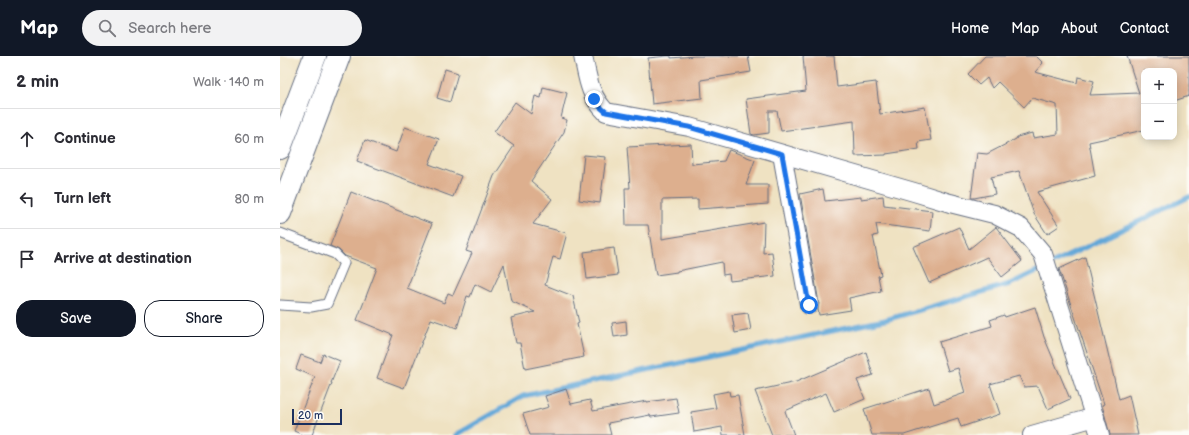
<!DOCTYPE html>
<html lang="en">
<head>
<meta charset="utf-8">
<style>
  body { margin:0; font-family:"Balsamiq Sans",sans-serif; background:#f2f2f3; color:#2b2b33 }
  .controls { position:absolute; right:12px; top:12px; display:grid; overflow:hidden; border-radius:8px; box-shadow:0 2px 10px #0003 }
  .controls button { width:36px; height:36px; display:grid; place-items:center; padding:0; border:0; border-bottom:1px solid #e1e1e2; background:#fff; color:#2b2b33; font:20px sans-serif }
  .scale { position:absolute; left:12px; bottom:10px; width:50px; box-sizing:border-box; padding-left:4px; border:2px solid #1b2f5e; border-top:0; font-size:11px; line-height:14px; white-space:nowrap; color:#1b2f5e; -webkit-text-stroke:3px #fdfcf7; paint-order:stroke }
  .stop { position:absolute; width:12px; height:12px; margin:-9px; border:3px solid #1a73e8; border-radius:50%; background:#fff }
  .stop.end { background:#1a73e8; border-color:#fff; box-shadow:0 1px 4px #0008 }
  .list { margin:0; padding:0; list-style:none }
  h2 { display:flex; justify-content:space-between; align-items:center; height:52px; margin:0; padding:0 16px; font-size:17px }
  h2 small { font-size:13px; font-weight:400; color:#7c7c81 }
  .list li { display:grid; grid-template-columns:26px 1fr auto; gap:12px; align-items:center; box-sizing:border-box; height:60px; padding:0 16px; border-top:1px solid #e1e1e2 }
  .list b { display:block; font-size:15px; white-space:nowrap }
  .list em { font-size:13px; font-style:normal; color:#7c7c81 }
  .actions { display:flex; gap:8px; padding:12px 16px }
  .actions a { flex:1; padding:9px 0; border:1px solid #111827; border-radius:16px; text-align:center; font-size:14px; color:#111827 }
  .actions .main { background:#111827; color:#fff }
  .icon { flex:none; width:22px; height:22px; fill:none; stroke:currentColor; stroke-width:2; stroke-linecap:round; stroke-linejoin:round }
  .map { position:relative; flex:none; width:909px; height:379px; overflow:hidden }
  header { display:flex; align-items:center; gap:24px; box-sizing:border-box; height:56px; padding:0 20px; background:#111827; color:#fff }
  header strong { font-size:19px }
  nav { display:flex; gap:22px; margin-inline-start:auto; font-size:14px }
  .search { width:280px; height:36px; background:#f2f2f3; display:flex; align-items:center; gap:10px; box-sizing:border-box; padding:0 14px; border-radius:22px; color:#7c7c81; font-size:15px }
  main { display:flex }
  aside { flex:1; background:#fff }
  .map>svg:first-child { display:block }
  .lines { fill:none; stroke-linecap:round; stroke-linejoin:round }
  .stream { stroke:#62a7d8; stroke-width:5 }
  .building { fill:#ddaf8e }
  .service-casing { stroke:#656e81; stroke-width:11 }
  .minor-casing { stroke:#656e81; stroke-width:20 }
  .tertiary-casing { stroke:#656e81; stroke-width:24 }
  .service { stroke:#fff; stroke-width:9 }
  .minor { stroke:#fff; stroke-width:18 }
  .tertiary { stroke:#fff; stroke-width:22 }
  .route { stroke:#1a73e8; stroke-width:5 }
</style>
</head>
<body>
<header>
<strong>Map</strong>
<div class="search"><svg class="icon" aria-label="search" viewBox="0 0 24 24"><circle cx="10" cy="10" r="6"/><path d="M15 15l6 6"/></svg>Search here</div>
<nav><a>Home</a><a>Map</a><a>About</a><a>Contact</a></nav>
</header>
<main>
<aside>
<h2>2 min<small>Walk · 140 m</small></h2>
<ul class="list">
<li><svg class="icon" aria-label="ahead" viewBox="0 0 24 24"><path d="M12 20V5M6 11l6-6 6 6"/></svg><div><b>Continue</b></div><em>60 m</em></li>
<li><svg class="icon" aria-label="left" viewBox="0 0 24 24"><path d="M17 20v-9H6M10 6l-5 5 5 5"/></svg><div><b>Turn left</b></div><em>80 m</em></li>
<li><svg class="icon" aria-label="arrive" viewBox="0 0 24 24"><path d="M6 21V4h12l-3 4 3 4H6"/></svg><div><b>Arrive at destination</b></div></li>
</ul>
<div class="actions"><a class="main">Save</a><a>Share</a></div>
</aside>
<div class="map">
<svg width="909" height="379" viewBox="0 0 909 379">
  <rect width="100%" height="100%" fill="#fdfcf7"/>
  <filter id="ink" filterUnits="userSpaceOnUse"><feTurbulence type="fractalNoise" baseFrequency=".025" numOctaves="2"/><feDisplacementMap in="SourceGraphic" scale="8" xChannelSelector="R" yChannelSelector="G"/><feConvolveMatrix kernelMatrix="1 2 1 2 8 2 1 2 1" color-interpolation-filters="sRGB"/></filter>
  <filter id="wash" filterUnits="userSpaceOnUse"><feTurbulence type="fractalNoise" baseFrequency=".012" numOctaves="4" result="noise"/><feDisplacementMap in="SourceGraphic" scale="16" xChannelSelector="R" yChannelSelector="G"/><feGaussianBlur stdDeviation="0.9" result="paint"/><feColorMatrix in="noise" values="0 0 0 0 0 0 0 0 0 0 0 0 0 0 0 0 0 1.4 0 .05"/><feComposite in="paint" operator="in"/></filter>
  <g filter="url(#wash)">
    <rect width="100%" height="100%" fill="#efe2c2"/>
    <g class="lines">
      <path class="stream" d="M176,379L243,340L605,264L730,228L909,141"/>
    </g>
    <g id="blocks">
      <g class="building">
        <path d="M387,0H391V2L414,0H468L471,16L421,24L422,42L372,48L368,2Z"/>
        <path d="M523,0H554L557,31L596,26L600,58L645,51L651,84L638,86L639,93L606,98V99L575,100L574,65L501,75L497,55H489V77L474,79L471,78L466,43L526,35Z"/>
        <path d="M705,0H756L763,7L755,16L797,27L798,21L814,25L810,39L859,37L847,0H909V40L894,45V15H864V74L809,86L815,120L757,136L779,170L767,178L754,158L739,115L711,121L715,138L694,142H691L697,97L707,98L736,83L737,81L752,77L753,82L778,78L777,49L752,42L744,51L718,26L712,32L707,22L699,29L688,18Z"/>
        <path d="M165,13L178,17L170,46L157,42Z"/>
        <path d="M263,31L287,37L281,62L287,64L284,76L251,125L272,143L253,168L287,177L280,203L273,201L265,229L293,240L299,267L297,268L304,301L245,313L240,287H236L231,262L255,256L231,245L224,208L211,236L195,228L190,241L187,240L177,272L151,263L124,332L97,322L113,279L77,264L97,212L65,200L59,194L50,190L71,136L152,168L127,232L164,247L168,237L173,239L192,197L186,195L214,120L234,90L214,76L235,46L251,58L255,40L261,42Z"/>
        <path d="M125,71L159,83L149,108L181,120L173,141L77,105L85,84L116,96Z"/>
        <path d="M411,88L412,108L444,105L449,94L475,104L466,129H488V148L418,153V143L382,144V183L484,166L483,197L492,196L495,220L450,225L449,218L443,219L442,206L397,215V216L376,219L368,169H346L345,132H350L347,91Z"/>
        <path d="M304,99L326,101L320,147L299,144Z"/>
        <path d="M543,133L545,145L581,141V143L603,140L604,149L652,155L650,175L596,168L598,179L593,180L601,219L598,220L601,235L569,242L571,254L539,259L538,253L539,247L520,138Z"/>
        <path d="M679,171L689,193L716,171L742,205L722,221L707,201L649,227L633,191Z"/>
        <path d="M334,192L338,219L307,223L304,196Z"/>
        <path d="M805,201L839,343L849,339L858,379H830L822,349L824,348L779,213Z"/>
        <path d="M755,251L764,281L790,343L768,353L758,330L744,331L739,320L710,328L720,358L681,371L678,362L624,379H592L584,353L649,332L654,348L685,337L678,312L668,315L659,286L712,270L710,264L724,259L725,261Z"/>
        <path d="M468,257L471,274L455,277L452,259Z"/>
        <path d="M346,265L347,279L334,281L332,267Z"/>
        <path d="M586,296L593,319L577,324L585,343L554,356L546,337L505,355L514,379H492L475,335L516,326Z"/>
        <path d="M43,298L60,305L51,327H52L32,379H23L14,375L35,321L16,313L21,299L40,306Z"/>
        <path d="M286,333L291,348L310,344L313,355L367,345V346L396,342L399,357L371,361L370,359L328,367L331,379H250L243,358L269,351L265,340Z"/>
        <path d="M449,335L450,340L458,339L465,379H443L442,371L414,376L411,356L436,352L433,338Z"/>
      </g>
    </g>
  </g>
  <g filter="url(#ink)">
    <use href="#blocks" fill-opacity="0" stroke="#656e81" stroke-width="1"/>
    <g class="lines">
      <defs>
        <path id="service" d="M0,177L55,198L64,207L47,248L31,251L0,249"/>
        <g id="minor">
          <path d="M303,0C308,23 309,39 326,56L409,71L634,136L670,147L714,158L741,172L763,198L820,379"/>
          <path d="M502,98L529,249"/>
          <path d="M752,379L815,361"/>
        </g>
        <g id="tertiary">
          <path d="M0,92L35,0"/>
          <path d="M0,157L59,0"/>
        </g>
      </defs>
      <use href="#service" class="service-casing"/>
      <use href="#minor" class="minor-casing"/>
      <use href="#tertiary" class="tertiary-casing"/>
      <use href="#service" class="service"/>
      <use href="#minor" class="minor"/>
      <use href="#tertiary" class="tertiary"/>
    </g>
  </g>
  <g class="lines" filter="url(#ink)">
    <path class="route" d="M314,43L318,49L326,56L409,71L502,98L529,249"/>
  </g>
</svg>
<div class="controls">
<button>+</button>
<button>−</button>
</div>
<div class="scale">20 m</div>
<div class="stop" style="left:529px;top:249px"></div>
<div class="stop end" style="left:314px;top:43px"></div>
</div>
</main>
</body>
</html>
